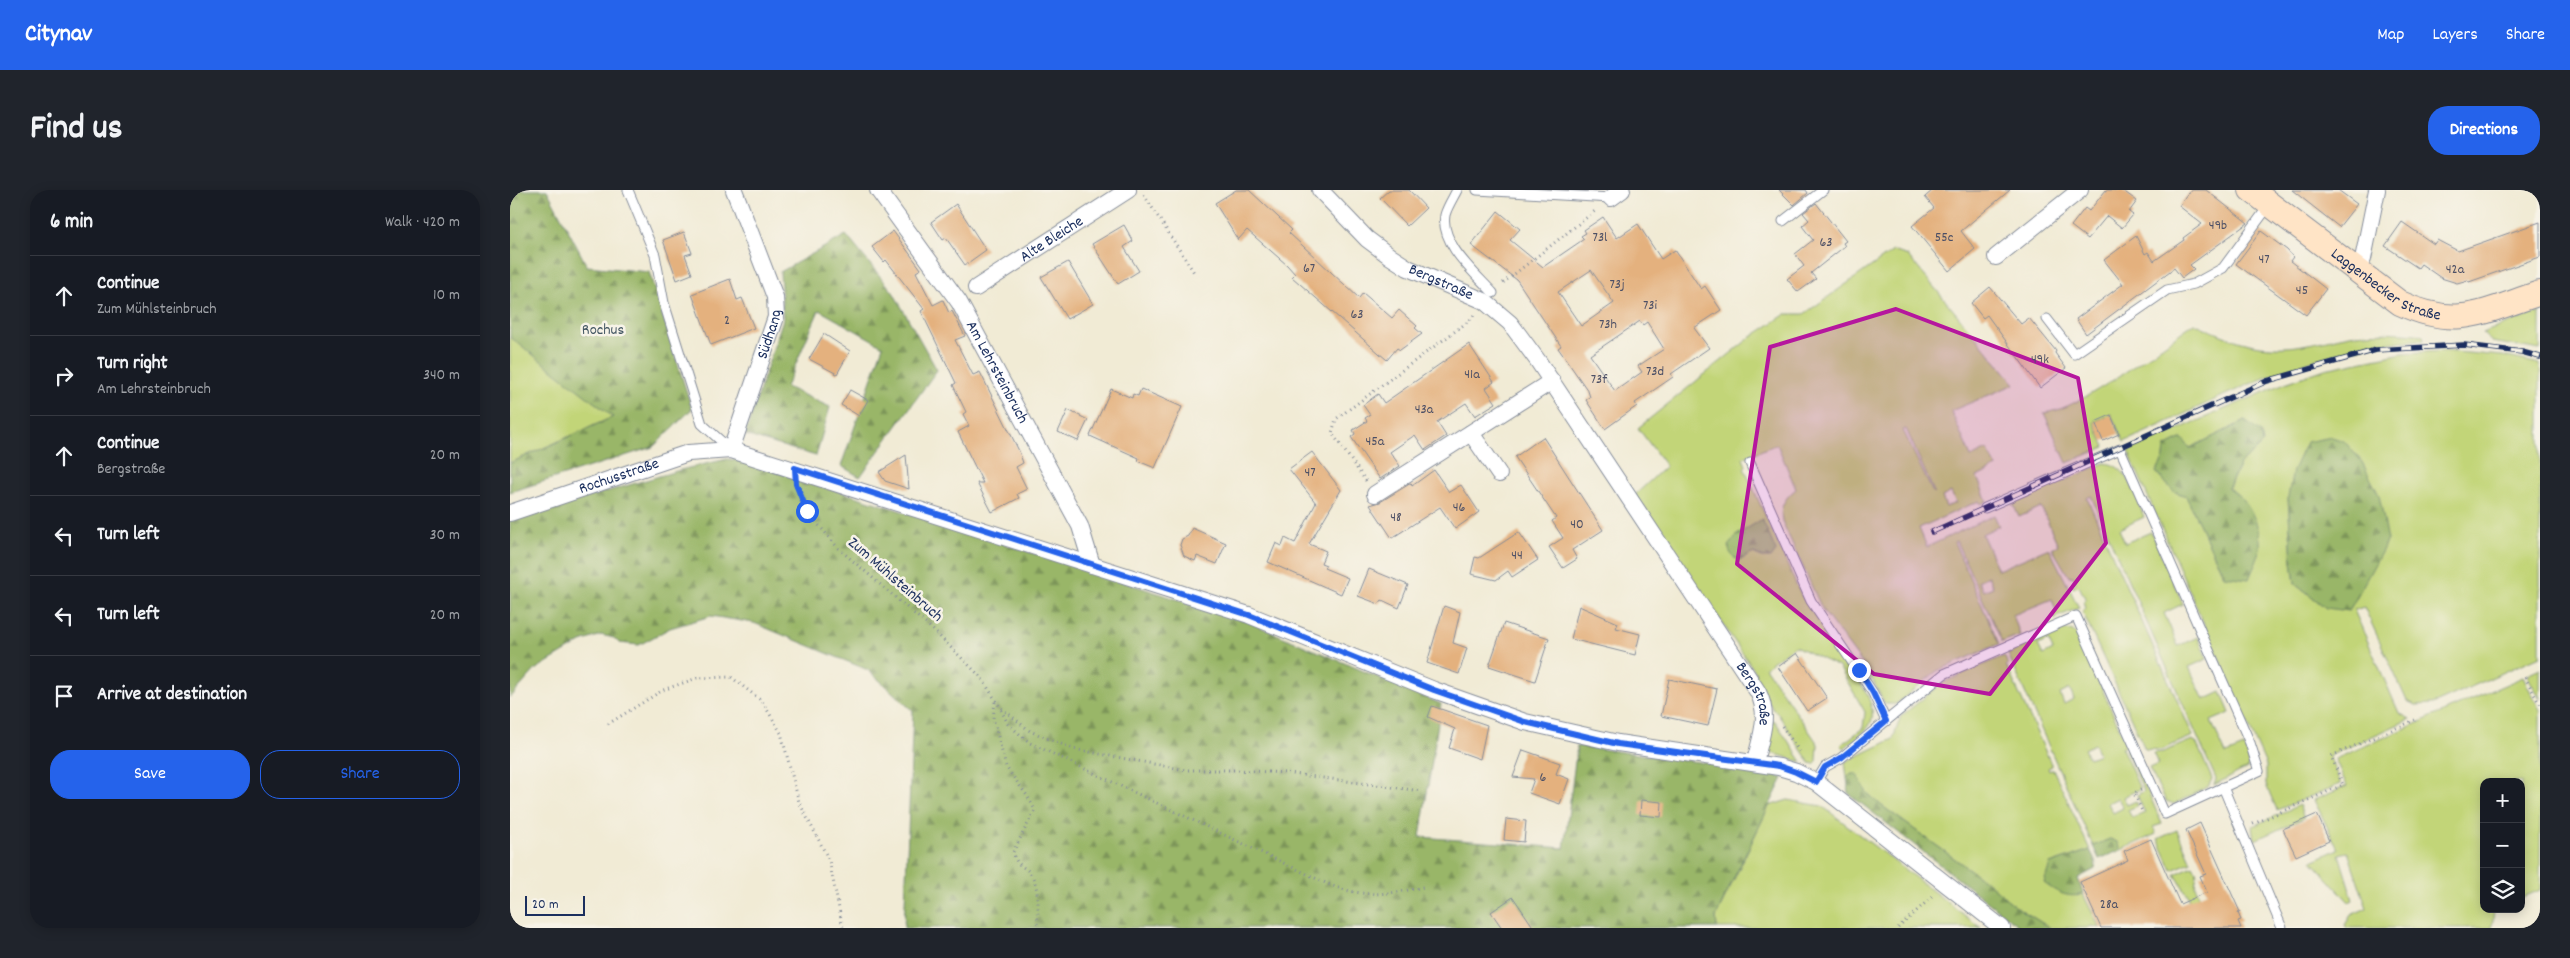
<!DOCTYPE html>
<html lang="en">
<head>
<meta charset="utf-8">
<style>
  body { margin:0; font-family:Dekko,sans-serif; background:#20242c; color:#f1f3f6 }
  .controls { position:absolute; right:15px; bottom:15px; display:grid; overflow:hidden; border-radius:10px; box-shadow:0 2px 12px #0003 }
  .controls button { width:45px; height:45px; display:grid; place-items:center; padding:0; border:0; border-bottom:1px solid #363941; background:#171b24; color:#f1f3f6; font:25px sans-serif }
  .scale { position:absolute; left:15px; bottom:12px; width:60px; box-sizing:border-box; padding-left:5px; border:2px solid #1b2f5e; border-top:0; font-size:14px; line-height:18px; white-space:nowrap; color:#1b2f5e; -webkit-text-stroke:4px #f7f3e8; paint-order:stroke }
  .stop { position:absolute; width:15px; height:15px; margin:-11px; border:4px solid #2563eb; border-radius:50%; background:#fff }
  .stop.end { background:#2563eb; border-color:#fff; box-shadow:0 1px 5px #0008 }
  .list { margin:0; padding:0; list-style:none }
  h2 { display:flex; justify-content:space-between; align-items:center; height:65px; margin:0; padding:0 20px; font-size:21px }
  h2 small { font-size:16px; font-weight:400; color:#9ea1a6 }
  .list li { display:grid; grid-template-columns:32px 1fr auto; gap:15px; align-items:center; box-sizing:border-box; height:80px; padding:0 20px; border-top:1px solid #363941 }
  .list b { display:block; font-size:19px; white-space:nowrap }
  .list p { margin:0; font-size:16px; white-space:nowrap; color:#9ea1a6 }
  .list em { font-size:16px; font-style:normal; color:#9ea1a6 }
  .actions { display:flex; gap:10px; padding:15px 20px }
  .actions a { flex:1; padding:11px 0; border:1px solid #2563eb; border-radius:20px; text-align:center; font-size:18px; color:#2563eb }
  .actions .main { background:#2563eb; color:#fff }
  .icon { flex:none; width:28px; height:28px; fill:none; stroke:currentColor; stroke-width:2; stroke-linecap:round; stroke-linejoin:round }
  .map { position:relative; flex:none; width:2030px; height:738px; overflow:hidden; border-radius:20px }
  header { display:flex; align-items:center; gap:30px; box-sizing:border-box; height:70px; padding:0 25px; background:#2563eb; color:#fff }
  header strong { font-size:24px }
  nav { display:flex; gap:28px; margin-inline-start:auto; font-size:18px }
  .intro { display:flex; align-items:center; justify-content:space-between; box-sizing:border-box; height:120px; padding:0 30px }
  h1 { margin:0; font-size:35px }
  .button { padding:12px 22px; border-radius:20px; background:#2563eb; color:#fff; font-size:18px; font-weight:700 }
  main { display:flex; gap:30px; padding:0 30px }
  aside { flex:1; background:#171b24; border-radius:20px; box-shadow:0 2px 12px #0003 }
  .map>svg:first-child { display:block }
  .grass { fill:#c2d578; stroke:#6e826b; fill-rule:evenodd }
  .forest { fill:url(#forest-firs); stroke:#5a7263 }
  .building { fill:#e4b17e; fill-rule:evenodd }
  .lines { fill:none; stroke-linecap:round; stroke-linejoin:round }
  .lane-casing { stroke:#868d9a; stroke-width:11 }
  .street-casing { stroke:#868d9a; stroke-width:18 }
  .secondary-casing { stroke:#868d9a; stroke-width:26 }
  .path { stroke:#868d9a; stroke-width:3; stroke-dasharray:1 4; stroke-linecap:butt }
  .lane { stroke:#fff; stroke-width:9 }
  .street { stroke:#fff; stroke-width:16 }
  .secondary { stroke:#ffe4c6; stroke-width:24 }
  .rail-casing { stroke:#1b2f5e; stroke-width:5.5 }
  .rail { stroke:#f7f3e8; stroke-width:4; stroke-dasharray:11; stroke-linecap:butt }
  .route { stroke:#2563eb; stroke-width:6 }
  .marked { fill:#b5179e; fill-opacity:0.2; stroke:#b5179e; stroke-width:4; stroke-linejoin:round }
  .labels { text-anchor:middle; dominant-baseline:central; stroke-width:5; stroke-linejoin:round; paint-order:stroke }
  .number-label { font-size:14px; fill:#4d5066 }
  .street-label { font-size:16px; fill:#1b2f5e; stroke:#f7f3e8 }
  .park-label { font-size:16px; fill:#455864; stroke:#f7f3e8 }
</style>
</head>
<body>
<header>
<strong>Citynav</strong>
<nav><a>Map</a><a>Layers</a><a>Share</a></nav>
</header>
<div class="intro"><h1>Find us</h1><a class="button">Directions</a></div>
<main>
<aside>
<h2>6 min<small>Walk · 420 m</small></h2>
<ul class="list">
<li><svg class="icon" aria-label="ahead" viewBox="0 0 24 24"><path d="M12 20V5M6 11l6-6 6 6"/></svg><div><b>Continue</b><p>Zum Mühlsteinbruch</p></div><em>10 m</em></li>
<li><svg class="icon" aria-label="right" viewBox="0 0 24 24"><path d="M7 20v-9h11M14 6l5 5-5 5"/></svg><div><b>Turn right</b><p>Am Lehrsteinbruch</p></div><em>340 m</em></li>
<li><svg class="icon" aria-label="ahead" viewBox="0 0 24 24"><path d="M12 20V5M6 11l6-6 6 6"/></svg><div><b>Continue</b><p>Bergstraße</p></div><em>20 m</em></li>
<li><svg class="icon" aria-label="left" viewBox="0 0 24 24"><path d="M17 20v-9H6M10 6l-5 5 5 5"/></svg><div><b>Turn left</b></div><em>30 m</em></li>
<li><svg class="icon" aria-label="left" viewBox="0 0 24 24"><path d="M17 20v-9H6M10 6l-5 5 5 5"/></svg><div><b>Turn left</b></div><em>20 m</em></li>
<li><svg class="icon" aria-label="arrive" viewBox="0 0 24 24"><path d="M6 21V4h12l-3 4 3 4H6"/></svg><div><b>Arrive at destination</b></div></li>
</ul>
<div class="actions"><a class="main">Save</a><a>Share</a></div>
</aside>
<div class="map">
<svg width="2030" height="738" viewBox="0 0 2030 738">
  <defs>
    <pattern id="forest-firs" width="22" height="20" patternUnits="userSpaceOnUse" patternTransform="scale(1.25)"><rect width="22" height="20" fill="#99b668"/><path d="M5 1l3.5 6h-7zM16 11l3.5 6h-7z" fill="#7c9459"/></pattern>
  </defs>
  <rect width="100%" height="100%" fill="#f7f3e8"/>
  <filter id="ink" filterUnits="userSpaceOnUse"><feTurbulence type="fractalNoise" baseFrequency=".02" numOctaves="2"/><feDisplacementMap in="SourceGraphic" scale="10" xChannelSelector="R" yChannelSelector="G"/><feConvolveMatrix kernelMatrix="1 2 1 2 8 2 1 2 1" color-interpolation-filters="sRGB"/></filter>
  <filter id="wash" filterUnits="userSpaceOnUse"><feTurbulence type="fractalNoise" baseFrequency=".0096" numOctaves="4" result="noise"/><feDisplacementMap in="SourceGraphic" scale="20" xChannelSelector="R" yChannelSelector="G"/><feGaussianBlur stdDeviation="1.12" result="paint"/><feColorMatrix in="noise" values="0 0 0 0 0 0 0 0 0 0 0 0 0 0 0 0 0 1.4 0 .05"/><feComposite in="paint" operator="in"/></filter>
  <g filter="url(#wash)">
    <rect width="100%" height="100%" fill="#f1ebd5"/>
    <g class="grass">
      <path d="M1383,61L1398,66L1505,194L1441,221L1461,267L1477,259L1487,277L1467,287L1477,311L1471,314L1469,311L1409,338L1417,357L1484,325L1489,336L1472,344L1488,380L1539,358L1569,418L1544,428L1543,425L1547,423L1542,409L1503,425L1510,445L1492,452L1446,351L1444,352L1489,454L1427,481L1386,514H1375L1358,481L1313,421L1272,331C1269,316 1275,308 1286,299L1267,254L1233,268L1236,276L1234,278L1290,403L1356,502C1371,534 1358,539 1334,558L1331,555L1353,538L1355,522L1329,477L1285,456L1255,477L1308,554L1307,571L1304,574L1300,573L1266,521L1263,520L1245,486L1246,483L1125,305L1156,276L1128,238L1241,147L1276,124H1294ZM1396,239L1424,302L1423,303L1393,240ZM1441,302L1446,313L1436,317L1432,307ZM1252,329L1254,368L1243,363L1230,370L1224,368ZM1478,386L1483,397L1473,401L1468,391Z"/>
      <path d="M2030,122V160L1982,152L1972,143Z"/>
      <path d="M1684,133C1708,144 1734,156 1761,157C1788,159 1813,150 1840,145C1864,141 1889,142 1913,145L1914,150C1806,153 1710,209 1614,252L1601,224L1584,232L1595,257L1557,273L1534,223C1568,221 1653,155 1684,133Z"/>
      <path d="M0,147L15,157L103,227L0,273Z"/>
      <path d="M1934,161L1993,166L2030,174V466L1923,514L1906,515L1897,511L1854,417L1844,420L1889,523L1900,529L1819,566L1831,594L1767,620L1756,595V575L1618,261L1775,193L1815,179L1893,163ZM1735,231L1753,253L1730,274L1718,299L1714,386L1676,306L1663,301L1646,282L1654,268L1655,257L1671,249L1680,258ZM1778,307L1878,350L1869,364L1816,418L1785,393L1782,372Z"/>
      <path d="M1594,273C1619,274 1626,308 1634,327L1609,339L1615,353L1641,342L1673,414L1654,423L1668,456L1688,447L1697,469L1679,477L1694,510L1711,502L1720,523L1701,531L1716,564L1734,557C1737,564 1741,571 1737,578L1704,595L1706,589L1581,306L1577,308L1683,546L1651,560L1635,559L1572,421L1576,419L1574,411L1576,410L1569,396L1563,398L1562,395L1566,393L1563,386L1559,387L1542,358L1548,355L1531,317L1509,327L1503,314Z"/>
      <path d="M1551,439L1563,441L1570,449L1617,555L1612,558L1630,599L1613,607L1617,615L1626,611L1628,615L1618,620L1622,628L1635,623L1627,605L1634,601L1616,560L1619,558L1652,634L1643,637L1646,644L1611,660L1607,652L1600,649L1583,656L1498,464ZM1538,450L1543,460L1533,465L1528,455ZM1560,499L1564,509L1554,514L1550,504ZM1584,554L1589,564L1579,568L1574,559ZM1608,608L1613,618L1603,623L1598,613Z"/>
      <path d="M1494,466L1498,474L1496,475L1542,576L1538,578L1539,581L1543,579L1580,660L1540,674L1566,706L1573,704L1590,738L1582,736L1577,738H1540L1505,716L1481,695L1372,616L1357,603L1341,584L1337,588L1335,572L1383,549L1391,526L1434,492Z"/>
      <path d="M2030,479V509L2017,485Z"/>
      <path d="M2013,487L2030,520V700L2011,708V592H1974V719H1987L1984,721L1982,738H1837L1835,735L1841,725L1857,718L1838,662L1829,664L1843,710L1839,712L1802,671L1828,659L1804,610L1837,596L1825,569Z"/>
      <path d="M1262,530L1265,531L1292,572L1259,562L1257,559Z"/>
      <path d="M1682,550L1686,552L1702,589L1698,597L1664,614L1656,611L1639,578L1648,574L1643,563L1653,562Z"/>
      <path d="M1278,610L1312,616L1471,738H1207L1206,727L1259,616Z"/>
      <path d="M1789,615L1794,628L1745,650L1743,636Z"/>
      <path d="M1667,640L1681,672L1662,680L1648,649Z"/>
      <path d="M1683,676L1687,683L1685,696L1703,736L1679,716V707L1665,684Z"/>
    </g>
    <g class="forest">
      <path d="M0,0H37L77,76L139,82L182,219L143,257L0,302V273L103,227L0,147Z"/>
      <path d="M336,45L383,102L427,180L350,287L331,276L373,156L309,120L276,197L320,217L306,266L235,245L273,129L270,82Z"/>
      <path d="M1735,231L1751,243L1753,253L1730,274L1718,298C1738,308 1752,337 1750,359C1749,369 1742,380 1739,389L1714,386L1676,306L1663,301L1646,282L1654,268L1655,257L1672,248L1680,258Z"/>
      <path d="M1822,247L1834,251L1852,272L1869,305L1878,350L1839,421L1816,418L1785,393L1782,372L1778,307L1783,280L1796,252Z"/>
      <path d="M217,269L235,271L738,432L931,514L910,647L1054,658L1067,556L1249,580L1273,588L1221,694L1206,727L1207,738H394L403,521L358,480L244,433L201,426L160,438L129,455L109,453L104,448L91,445L71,452L26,479L0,508V330L170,280Z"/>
      <path d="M1252,329L1266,361L1261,368H1254L1244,363L1230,370C1222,367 1220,364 1218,356L1227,345Z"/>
      <path d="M1341,584H1347L1357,603L1372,616L1481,695L1505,716L1540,738H1511L1339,604L1337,588Z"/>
      <path d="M1600,649L1607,652L1611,660L1589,669L1583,656Z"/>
      <path d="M1580,660L1586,672L1585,679L1568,688L1573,704C1558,709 1546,702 1534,693L1540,674Z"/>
    </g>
    <g id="blocks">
      <g class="building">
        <path d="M726,0H739L782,40L779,43L849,108L853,103L882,128L889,120L907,136L905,138L912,144L890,160L887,158L877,170L782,87L785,84L777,75L737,40L728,50L705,13Z"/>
        <path d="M879,0H899L916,18L897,36L870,8Z"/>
        <path d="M1269,0H1296L1298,3L1284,15Z"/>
        <path d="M1423,0H1500L1451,41L1465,59L1439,81L1402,36L1424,18L1415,7Z"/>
        <path d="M1596,0H1612L1627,11L1619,22L1623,25L1612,38L1597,26L1578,49L1561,36L1575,18L1579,21Z"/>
        <path d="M1681,0H1696L1738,33L1680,75L1684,79L1672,88L1664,78L1576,144L1566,129L1613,94L1594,70L1626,46L1635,64L1638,62L1644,71L1674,50L1673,48L1692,34L1669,16Z"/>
        <path d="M1782,0H1828L1847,14L1829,37Z"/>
        <path d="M1306,13L1336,51L1333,53L1335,56L1301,83L1306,89L1288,102L1277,89L1294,76L1285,64L1303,50L1292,36L1299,30L1293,23Z"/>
        <path d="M446,14L476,60L455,75L436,48L433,50L421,32Z"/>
        <path d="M988,21L1010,39L1000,50L1033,77L1074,49L1071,46L1076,43L1074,40L1093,27L1107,48L1128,34L1151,69L1165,60L1191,99L1195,96L1211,120L1184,138L1199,158L1161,184L1163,187L1125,213L1127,216L1095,239L1076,210L1080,207L1078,201L1048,158L1051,156L1007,90L961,55ZM1081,80L1104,113L1071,136L1048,102ZM1130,131L1133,135L1137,132L1154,159L1128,176L1132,182L1105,201L1080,165Z"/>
        <path d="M1892,32L1924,54L1927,50L1948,61L2030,32V67L1959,92L1958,90L1947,93L1931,88L1911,74L1908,78L1875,56Z"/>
        <path d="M614,35L623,51L614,57L629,81L608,94L582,54Z"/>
        <path d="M383,41L411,79L406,82L423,115L433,110L439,123L442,121L455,146L445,150L463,185L470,182L509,261L513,273L506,277L517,299L507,304L509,308L482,322L467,293H473L448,242L459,236L453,224L456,222L443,195L446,193L411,121L414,119L376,70L374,72L362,57Z"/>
        <path d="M1751,41L1777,60L1783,67L1780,71L1816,99L1796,125L1726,74Z"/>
        <path d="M174,42L182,63L175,65L182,84L167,90L153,50Z"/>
        <path d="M558,72L583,114L557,129L531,87Z"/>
        <path d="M220,89L227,110L232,108L244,138L201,155L182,104Z"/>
        <path d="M1480,97L1511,134L1519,128L1546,161L1545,163L1556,178L1530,198L1477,125L1473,128L1461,113Z"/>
        <path d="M314,144L340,161L327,184L299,169Z"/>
        <path d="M959,154L984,192L976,198L986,213L965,226L956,213L927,232L936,246L915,260L905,245L880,262L890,276L870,289L841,247L845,244L843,240L857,231L855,228L860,225L853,215L868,204L874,213Z"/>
        <path d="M601,199L622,208L623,204L628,206L631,199L672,217L645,278L628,271L629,268L580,246Z"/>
        <path d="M340,200L358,210L349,226L331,215Z"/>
        <path d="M558,220L578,230L568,251L548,242Z"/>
        <path d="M1601,225L1609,244L1593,251L1585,232Z"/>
        <path d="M1033,247L1093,340L1062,360L1067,369L1053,378L1039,357L1053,348L1042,331L1046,328L1005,267Z"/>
        <path d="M802,262L831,300L799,354L816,361L811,373L816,375L814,378L838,388L831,404L758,372L766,353L772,356L775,348L785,353L806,313L779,279Z"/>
        <path d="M396,265L399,299L375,291L369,282Z"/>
        <path d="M924,280L939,302L951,295L969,322L945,339L930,317L882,348L860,315L870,312L901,293L902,296Z"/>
        <path d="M682,338L716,353L707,374L687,366L685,371L674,366L670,355L672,349L678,346Z"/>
        <path d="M1009,342L1028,370L1002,387L998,381L986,390L961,384L965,367L969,368Z"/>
        <path d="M859,379L898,395L889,418L872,410L869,414L848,406Z"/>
        <path d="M934,416L950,422L943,453L957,458L949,484L917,473Z"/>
        <path d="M1069,416L1108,433L1106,438L1130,444L1125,465L1061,449Z"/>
        <path d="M994,433L1039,448L1025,491L979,476Z"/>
        <path d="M1287,463L1317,508L1297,521L1268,477Z"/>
        <path d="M1159,489L1207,499L1198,536L1151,526Z"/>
        <path d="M922,516L977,535L970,569L939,558L945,539L918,527Z"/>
        <path d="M1013,560L1050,573L1046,584L1059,589L1050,614L1019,603L1024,589L1003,587Z"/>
        <path d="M1131,610L1152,612L1151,627L1130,625Z"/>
        <path d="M1807,624L1819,651L1786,666L1773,639Z"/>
        <path d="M996,629L1016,631L1014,652L994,650Z"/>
        <path d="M1690,633L1730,722L1728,723L1731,730L1728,731L1731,738H1591L1570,692L1618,670L1614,661L1641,649L1670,714L1697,702L1690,686L1696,684L1676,640Z"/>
        <path d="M1003,707L1024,738H992L981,722Z"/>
      </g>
    </g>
  </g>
  <g filter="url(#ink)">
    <use href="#blocks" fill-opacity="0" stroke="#868d9a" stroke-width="1"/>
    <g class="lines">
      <defs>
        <g id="lane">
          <path d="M118,0L145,65L154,113L192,234L221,260"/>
          <path d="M947,0C943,8 937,17 935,25C930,54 965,83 983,103"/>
          <path d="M967,0L1101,8"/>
          <path d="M1273,31L1313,0"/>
          <path d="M1537,129L1564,164L1657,100L1684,94L1713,78L1760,14"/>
          <path d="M1240,273L1301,411L1363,503L1376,531L1331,568L1315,577L1306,592"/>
          <path d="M1376,531L1434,484L1566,426L1655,624L1749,581L1740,553L1610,259L1475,318"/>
          <path d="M1713,597L1772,738"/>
        </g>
        <g id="street">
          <path id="s1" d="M368,0L449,112L570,336L582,375"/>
          <path id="s2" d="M810,0L857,49L881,67L898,78L974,111L1000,133L1028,171L1248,502C1260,526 1251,546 1245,572"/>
          <path d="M1101,8L1112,0"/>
          <path d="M1486,67L1570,0"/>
          <path d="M1846,81L1853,69L1867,0"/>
          <path id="s3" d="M466,98L618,0"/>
          <path d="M961,243L989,284"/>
          <path id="s4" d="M221,260L266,127L265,107L224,0"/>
          <path d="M865,304L1042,191"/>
          <path id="s5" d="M0,323L178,263L221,260L739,425L924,500L1015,532L1108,553L1269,577L1286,582L1306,592L1492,738"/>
        </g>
        <g id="secondary">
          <path id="s6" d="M1741,0L1890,113C1948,140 1974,121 2030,103"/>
        </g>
      </defs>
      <use href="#lane" class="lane-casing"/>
      <use href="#street" class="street-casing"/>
      <use href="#secondary" class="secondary-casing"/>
      <g class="path">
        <path d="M634,5L685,84"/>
        <path d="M993,93L1085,21"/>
        <path d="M856,291L822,243L826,229L959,131L964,125"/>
        <path d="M289,301L297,321L328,358L422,439L471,487L490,517L520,541L563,559L676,580H727L776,583L911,601"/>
        <path d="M2015,487L2030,515"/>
        <path d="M485,512L483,528L496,577L518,607L525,620L503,662C508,680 515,674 522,686C530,700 528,723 527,738"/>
        <path d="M491,520L498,534L520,553L818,694C852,708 877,705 913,697"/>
        <path d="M98,534L153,500L187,488L221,487L252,511L271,543L289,612L319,670L333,738"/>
        <path d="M1272,536L1291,564"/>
        <path d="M1631,600L1624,603L1632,621"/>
        <path d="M1743,634L1833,595L1821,566L1905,530"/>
        <path d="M1388,738L1423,706"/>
      </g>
      <use href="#lane" class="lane"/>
      <use href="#street" class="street"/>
      <use href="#secondary" class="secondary"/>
      <defs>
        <path id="rail" d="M1422,342L1757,191L1866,160L1954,155L2012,162L2030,167"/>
      </defs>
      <use href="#rail" class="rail-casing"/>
      <use href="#rail" class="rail"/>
    </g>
  </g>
  <g class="lines" filter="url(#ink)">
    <path class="route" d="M297,321L286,294L285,278L739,425L924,500L1015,532L1108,554L1269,576L1286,582L1306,592L1315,577L1331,568L1376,531L1363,503L1349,480"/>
  </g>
  <path class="marked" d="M1386,119L1568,188L1596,353L1480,504L1364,484L1227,374L1260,157Z"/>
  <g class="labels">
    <g class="number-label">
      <text x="1708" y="36">49b</text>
      <text x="1090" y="48">73l</text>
      <text x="1434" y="48">55c</text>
      <text x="1316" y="53">63</text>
      <text x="1754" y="70">47</text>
      <text x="799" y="79">67</text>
      <text x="1945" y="80">42a</text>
      <text x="1107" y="95">73j</text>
      <text x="1792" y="101">45</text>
      <text x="1140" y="116">73i</text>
      <text x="847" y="125">63</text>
      <text x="217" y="131">2</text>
      <text x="1098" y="135">73h</text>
      <text x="1530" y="170">49k</text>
      <text x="1145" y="182">73d</text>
      <text x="962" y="185">41a</text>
      <text x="1089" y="190">73f</text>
      <text x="914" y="220">43a</text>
      <text x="865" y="252">45a</text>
      <text x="800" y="283">47</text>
      <text x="949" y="318">46</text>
      <text x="886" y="328">48</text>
      <text x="1067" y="335">40</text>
      <text x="1007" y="366">44</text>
      <text x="1033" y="588">6</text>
      <text x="1599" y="715">28a</text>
    </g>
    <g class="street-label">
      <text stroke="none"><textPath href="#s3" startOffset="90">Alte Bleiche</textPath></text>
      <text stroke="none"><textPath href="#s2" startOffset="154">Bergstraße</textPath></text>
      <text stroke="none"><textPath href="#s6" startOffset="166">Laggenbecker Straße</textPath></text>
      <text stroke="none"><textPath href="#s4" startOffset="122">Südhang</textPath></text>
      <text stroke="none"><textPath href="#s1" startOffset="218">Am Lehrsteinbruch</textPath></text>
      <text stroke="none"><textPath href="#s5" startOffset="115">Rochusstraße</textPath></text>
      <text transform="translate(385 390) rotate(41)">Zum Mühlsteinbruch</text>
      <text stroke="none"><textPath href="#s2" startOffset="680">Bergstraße</textPath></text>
    </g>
    <g class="park-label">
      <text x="93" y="140">Rochus</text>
    </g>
  </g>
</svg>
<div class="controls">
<button>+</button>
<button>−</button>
<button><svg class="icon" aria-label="layers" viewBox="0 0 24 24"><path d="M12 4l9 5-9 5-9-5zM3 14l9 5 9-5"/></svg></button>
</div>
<div class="scale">20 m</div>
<div class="stop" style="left:297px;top:321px"></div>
<div class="stop end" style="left:1349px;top:480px"></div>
</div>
</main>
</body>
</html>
